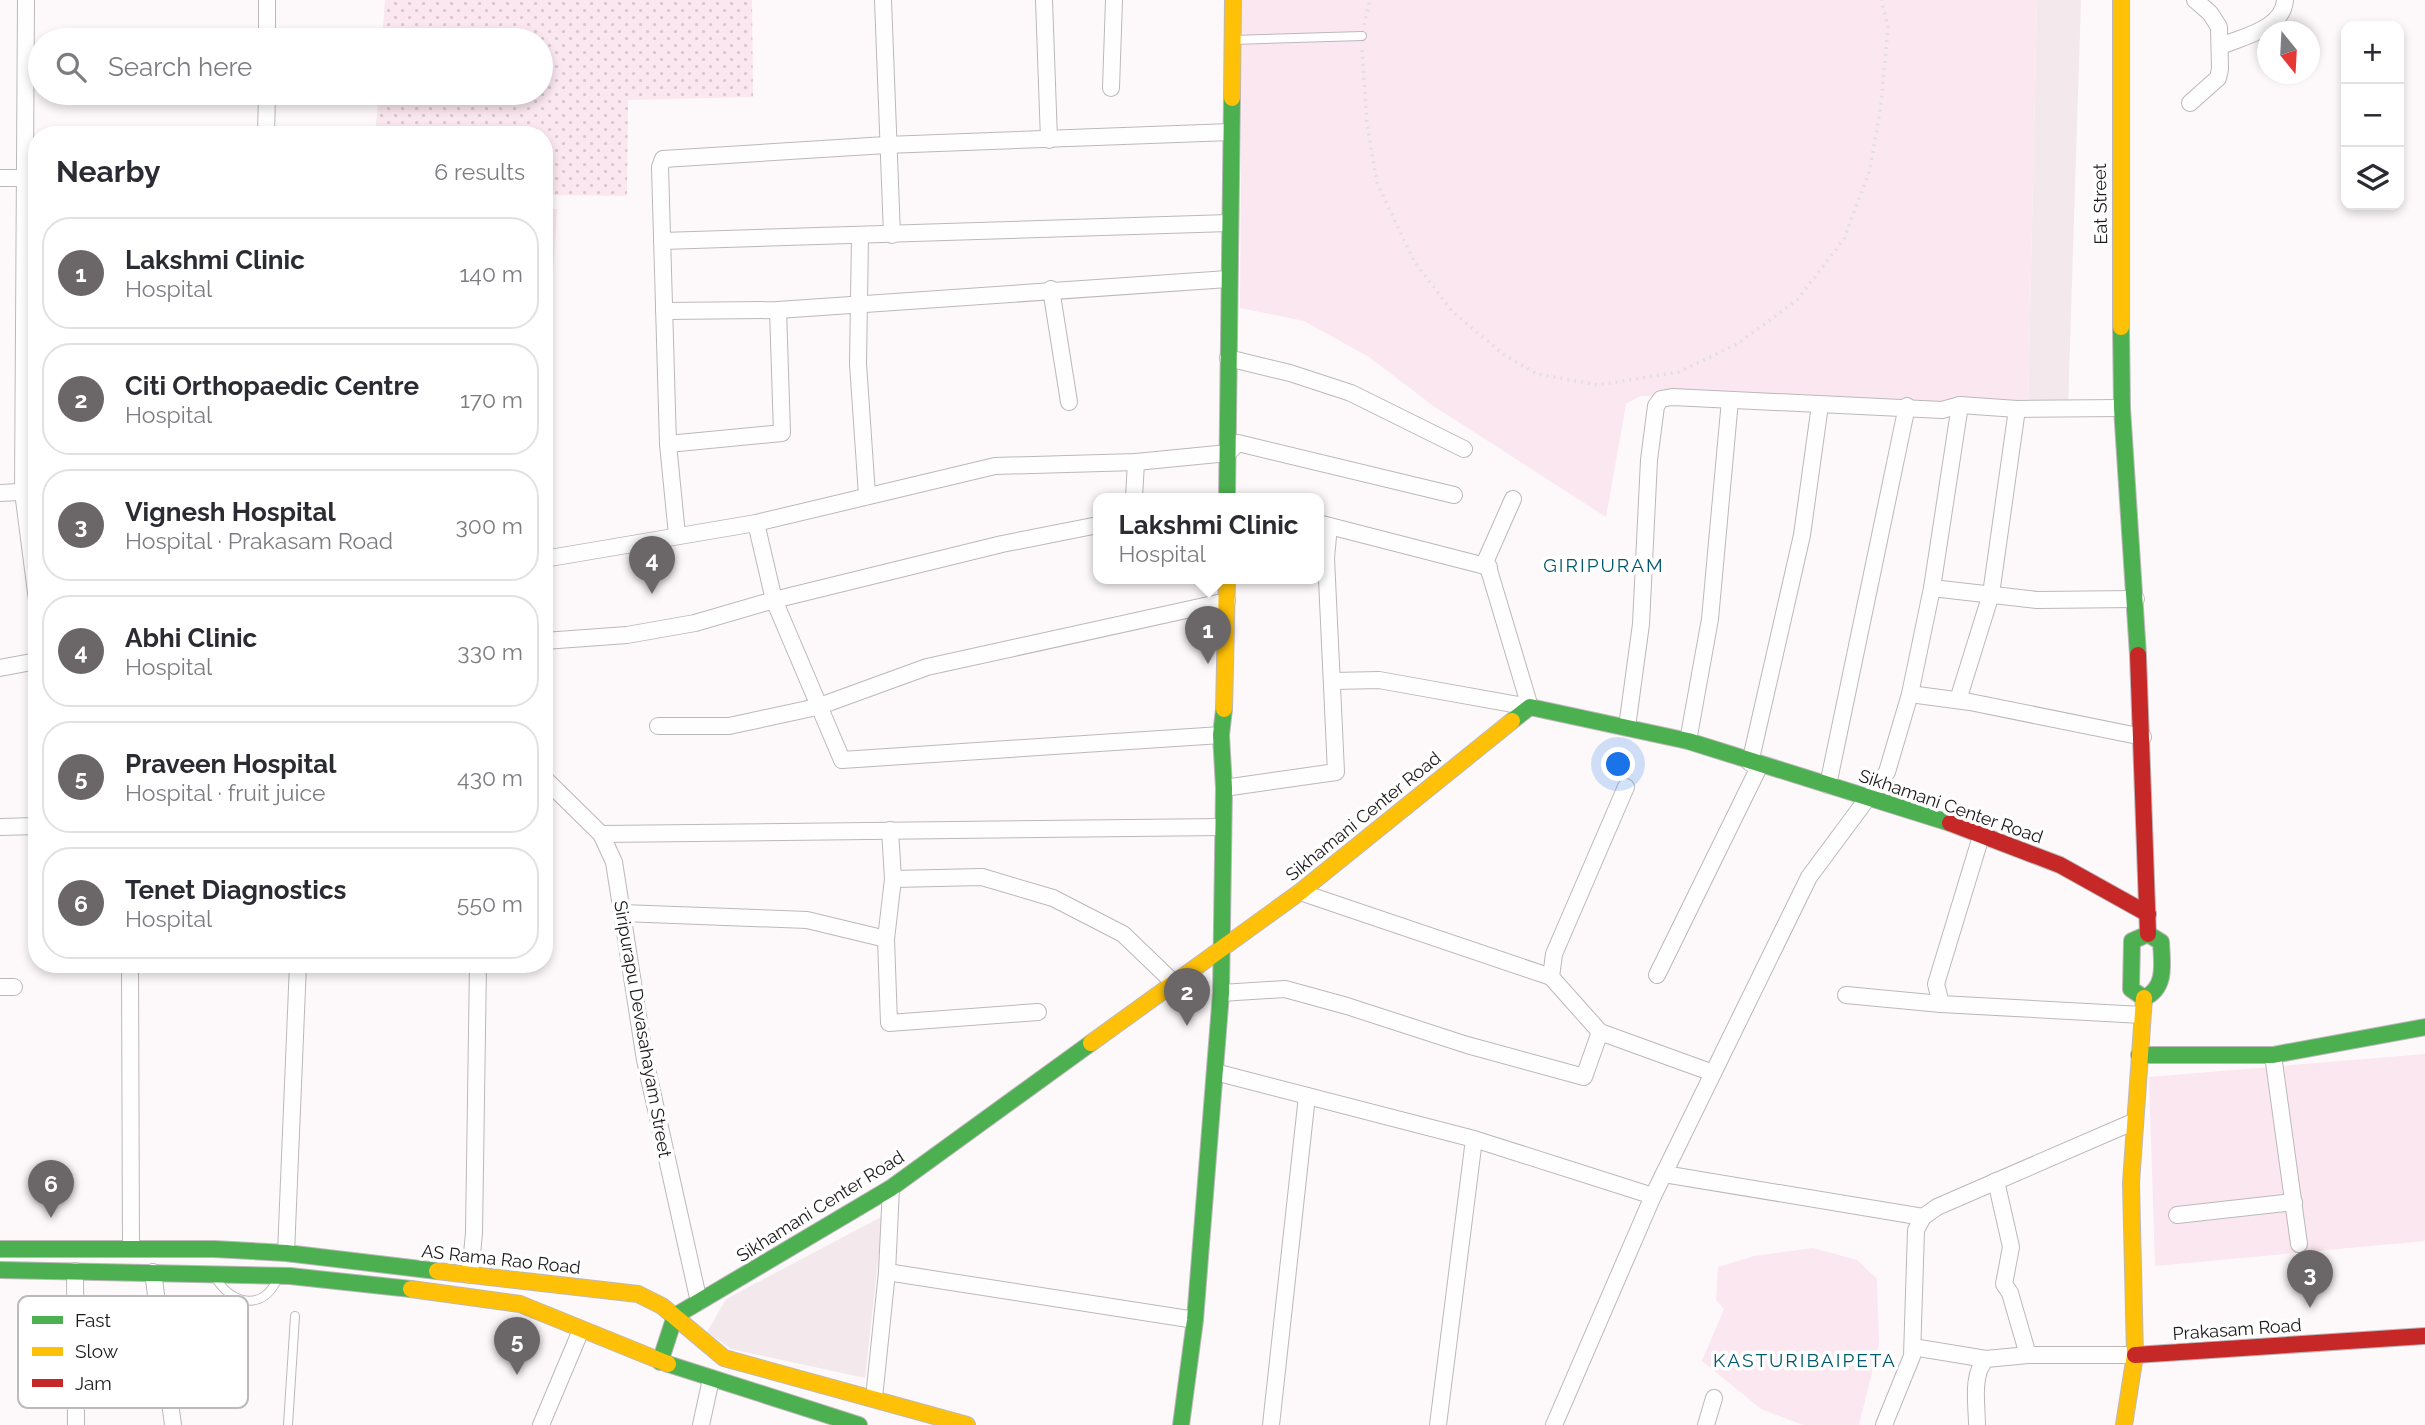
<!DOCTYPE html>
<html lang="en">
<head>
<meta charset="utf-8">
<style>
  body { margin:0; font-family:Raleway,sans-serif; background:#f7f7f7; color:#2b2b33 }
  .controls { position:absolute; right:21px; top:21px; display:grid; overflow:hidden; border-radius:14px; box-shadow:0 4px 10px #0003 }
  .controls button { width:63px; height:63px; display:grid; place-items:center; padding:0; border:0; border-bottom:2px solid #e1e1e2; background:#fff; color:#2b2b33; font:35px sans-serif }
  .compass { position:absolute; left:2257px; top:21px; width:63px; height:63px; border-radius:50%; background:#fff; box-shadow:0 4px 10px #0003; rotate:162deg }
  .you { position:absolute; left:1619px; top:765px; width:24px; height:24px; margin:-18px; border:5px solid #fff; border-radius:50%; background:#1a73e8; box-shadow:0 0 0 10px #1a73e833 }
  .badge { display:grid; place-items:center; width:46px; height:46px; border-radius:50%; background:#6b6769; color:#fff; font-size:23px; font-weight:700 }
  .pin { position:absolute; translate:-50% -58px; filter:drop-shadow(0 2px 4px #0008) }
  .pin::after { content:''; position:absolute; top:37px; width:24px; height:21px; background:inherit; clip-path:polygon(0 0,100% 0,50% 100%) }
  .popup { position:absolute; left:1093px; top:493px; width:231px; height:91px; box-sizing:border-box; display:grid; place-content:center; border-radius:14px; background:#fff; filter:drop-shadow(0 2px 5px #0005); font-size:23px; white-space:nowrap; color:#7c7c81 }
  .popup b { font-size:26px; color:#2b2b33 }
  .popup::after { content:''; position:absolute; left:50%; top:100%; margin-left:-14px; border:14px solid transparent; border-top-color:#fff }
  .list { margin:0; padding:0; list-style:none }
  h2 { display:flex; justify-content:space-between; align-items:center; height:91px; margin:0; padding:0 28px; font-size:30px }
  h2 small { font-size:23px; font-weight:400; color:#7c7c81 }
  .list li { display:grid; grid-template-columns:46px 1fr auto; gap:21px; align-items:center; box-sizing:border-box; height:112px; margin:0 14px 14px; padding:0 14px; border:2px solid #e1e1e2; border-radius:28px }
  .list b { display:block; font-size:26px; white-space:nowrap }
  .list p { margin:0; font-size:23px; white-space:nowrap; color:#7c7c81 }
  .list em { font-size:23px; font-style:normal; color:#7c7c81 }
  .icon { flex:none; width:38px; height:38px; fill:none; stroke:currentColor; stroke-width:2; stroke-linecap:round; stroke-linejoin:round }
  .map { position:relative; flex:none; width:2425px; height:1425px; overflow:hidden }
  .search { position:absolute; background:#fff; box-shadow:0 4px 10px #0003; left:28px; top:28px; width:525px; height:77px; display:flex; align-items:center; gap:18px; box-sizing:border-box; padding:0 24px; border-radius:38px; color:#7c7c81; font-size:26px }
  .panel { position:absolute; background:#fff; box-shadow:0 4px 10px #0003; left:28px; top:126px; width:525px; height:847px; border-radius:28px }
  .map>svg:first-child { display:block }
  .built { fill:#f3e8ec }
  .grass { fill:#fbe7ef }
  .park { fill:url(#park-dots) }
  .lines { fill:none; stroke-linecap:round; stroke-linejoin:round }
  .lane-casing { stroke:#bcb8ba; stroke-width:10 }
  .street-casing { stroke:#bcb8ba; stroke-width:18 }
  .fast-casing { stroke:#bcb8ba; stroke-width:18 }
  .slow-casing { stroke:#bcb8ba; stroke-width:18 }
  .jam-casing { stroke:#bcb8ba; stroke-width:18 }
  .path { stroke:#e1e0e1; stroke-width:3.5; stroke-dasharray:2 5; stroke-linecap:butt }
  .lane { stroke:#fffefe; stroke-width:8 }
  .street { stroke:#fffefe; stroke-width:16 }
  .fast { stroke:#4caf50; stroke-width:16 }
  .slow { stroke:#ffc107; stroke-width:16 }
  .jam { stroke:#c62828; stroke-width:16 }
  .labels { text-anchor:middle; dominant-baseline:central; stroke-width:7; stroke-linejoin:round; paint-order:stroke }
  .street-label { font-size:18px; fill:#1c191a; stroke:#fff }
  .neighbourhood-label { font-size:19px; letter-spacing:2px; fill:#00596f; stroke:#fff }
  .key { fill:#fff; stroke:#bbbaba; stroke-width:2 }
  .key-label { font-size:19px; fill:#1c191a }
</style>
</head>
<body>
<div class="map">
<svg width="2425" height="1425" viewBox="0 0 2425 1425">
  <defs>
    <pattern id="park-dots" width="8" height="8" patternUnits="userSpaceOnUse" patternTransform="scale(1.75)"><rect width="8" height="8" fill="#fbe7ef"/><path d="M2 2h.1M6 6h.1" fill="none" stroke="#d7c6cc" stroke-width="1.8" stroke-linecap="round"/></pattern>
  </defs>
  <rect width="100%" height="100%" fill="#fdf9fb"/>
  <g class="built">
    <path d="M2037,0H2081L2068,407H2028Z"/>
    <path d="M883,1216L865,1378L731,1349L707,1332L726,1299Z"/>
  </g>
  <g class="grass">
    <path d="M1242,0H2037L2028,407L1640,396L1626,404L1606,517L1432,405L1369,357L1304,321L1240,308Z"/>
    <path d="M544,209H557L544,421Z"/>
    <path d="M2425,1054V1241L2155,1266L2149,1077Z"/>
    <path d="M1813,1248L1857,1260L1877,1279L1879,1344L1859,1425H1803L1761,1409L1702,1361L1724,1309L1716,1300L1718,1267L1754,1256Z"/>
  </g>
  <path class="park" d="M385,0H752L753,97L628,100L627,196L544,195V135H375L379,93H541V40H382Z"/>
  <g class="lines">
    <defs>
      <g id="lane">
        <path d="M1233,40L1362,36"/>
        <path d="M216,1279C234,1305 263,1311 278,1278"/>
        <path d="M288,1425L295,1316"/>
      </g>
      <g id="street">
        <path d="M26,0L23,492L37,600"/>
        <path d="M883,0L892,235"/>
        <path d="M1044,0L1049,140"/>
        <path d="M267,40V0"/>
        <path d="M2221,46C2244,36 2283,29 2285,0"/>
        <path d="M1111,88L1114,0"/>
        <path d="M2190,103L2218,78L2220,69L2219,27L2210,13L2195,0"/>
        <path d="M266,135L267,93"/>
        <path d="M0,178H37"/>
        <path d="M860,237L858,364L867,495"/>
        <path d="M662,241L1229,223"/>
        <path d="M1051,289L1069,402"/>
        <path d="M664,311L778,310L1228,279"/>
        <path d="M1228,358L1290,373L1351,393L1464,449"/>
        <path d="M668,444L782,433L778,310"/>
        <path d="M0,493L37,491"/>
        <path d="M1134,498L1136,462"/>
        <path d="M756,523L774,600L842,760L1221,735"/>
        <path d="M1318,523L1489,567"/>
        <path d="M677,535L668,444L660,167L663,159L886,145L1231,132"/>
        <path d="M544,559L756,523L995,466L1136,462L1228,453L1238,443L1454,495"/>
        <path d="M1932,588L2037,600L2136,599"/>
        <path d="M544,641L627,635L695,623L774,600L1002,544L1098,525"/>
        <path d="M0,668L37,661"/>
        <path d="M1333,681L1379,680L1530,707L1486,560L1513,499"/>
        <path d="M1910,694L1970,702L2143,737"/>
        <path d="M1958,700L1991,594L2017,409"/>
        <path d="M658,726H729L817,707L927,667L1227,601"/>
        <path d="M1627,727L1641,624L1649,460L1656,406L1661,399L1672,397L1942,410L1960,405L2017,409L2122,408"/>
        <path d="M1688,741L1710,619L1730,400"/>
        <path d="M1750,763L1802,535L1820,405"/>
        <path d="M544,778L601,834L614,862L645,1060L699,1302"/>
        <path d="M1828,785L1907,406"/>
        <path d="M1224,788L1336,772L1326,558L1329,526"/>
        <path d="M0,827L37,826"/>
        <path d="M890,830L893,879L886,939L889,1023L1038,1012"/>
        <path d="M1982,833L1936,984L1941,1004L2142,1015"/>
        <path d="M601,834L1222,827"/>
        <path d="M893,879L982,877L1053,898L1123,934L1175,984"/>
        <path d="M1300,892L1551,977"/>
        <path d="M622,913L807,920L886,939"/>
        <path d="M130,964L131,1249"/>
        <path d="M1657,975L1760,765"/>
        <path d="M0,987H14"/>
        <path d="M1221,993L1285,989L1347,1006L1467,1045L1584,1077L1600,1032L1551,977L1554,954L1626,787"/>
        <path d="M1846,995L1941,1004"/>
        <path d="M1600,1032L1713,1073"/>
        <path d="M2273,1055L2299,1244"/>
        <path d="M1215,1072L1474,1139L1438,1425"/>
        <path d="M1474,1139L1653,1196"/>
        <path d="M1664,1174L1923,1217"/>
        <path d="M1996,1181L2011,1247L2004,1284L2010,1293L2028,1355"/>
        <path d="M2177,1215L2294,1202"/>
        <path d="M286,1253L298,964"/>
        <path d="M75,1271L76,1425"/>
        <path d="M153,1272L173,1425"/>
        <path d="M887,1272L1195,1320"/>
        <path d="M470,1275L474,1233L478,964"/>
        <path d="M1913,1347L1986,1359"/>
        <path d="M874,1398L887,1272L891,1188"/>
        <path d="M541,1425L581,1330"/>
        <path d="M701,1425L711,1379"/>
        <path d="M1271,1425L1307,1096"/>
        <path d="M1554,1425L1653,1196L1809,877L1887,772L1910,694L1932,588L1960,405"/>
        <path d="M1706,1425L1714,1398"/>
        <path d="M1884,1425L1912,1356L1916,1230L1923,1217L1937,1207L2133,1122"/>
        <path d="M1977,1425C1977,1405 1971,1375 1986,1359L2028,1355H2135"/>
      </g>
      <g id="fast">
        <path d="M2121,327L2122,408L2138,655"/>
        <path d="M1227,498L1232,98"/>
        <path d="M1512,721L1530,707L1688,741L1950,823"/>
        <path d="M2148,934L2161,942C2162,963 2167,988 2144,998L2131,989L2132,941Z"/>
        <path d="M2139,1055H2273L2425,1027"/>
        <path d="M0,1249H214L286,1253L437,1271"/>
        <path d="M0,1270L290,1276L411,1289"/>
        <path d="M660,1362L675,1316L891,1188L1091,1043"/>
        <path d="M668,1364L859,1425"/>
        <path d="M1181,1425L1195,1320L1221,993L1224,788L1221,735L1224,709"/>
      </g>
      <g id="slow">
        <path d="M2121,0V327"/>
        <path d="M1232,98L1233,0"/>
        <path d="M1224,709L1227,578"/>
        <path d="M1091,1043L1300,892L1512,721"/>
        <path d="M437,1271L638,1294L662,1306L724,1358L967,1425"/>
        <path d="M411,1289L520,1304L668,1364"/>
        <path d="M2124,1425L2135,1355L2131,1183L2144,998"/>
      </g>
      <g id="jam">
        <path d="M2138,655L2148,934"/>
        <path d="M1950,823L2060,865L2148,914"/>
        <path d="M2135,1355L2425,1336"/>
      </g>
    </defs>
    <use href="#lane" class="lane-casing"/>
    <use href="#street" class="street-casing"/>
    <use href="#fast" class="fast-casing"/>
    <use href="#slow" class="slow-casing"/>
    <use href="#jam" class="jam-casing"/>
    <g class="path">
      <path d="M1364,25L1370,0"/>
      <path d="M1362,50L1367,124L1377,183L1414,261L1452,311L1503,354L1537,374L1598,385L1679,372L1737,344L1797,300L1844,239L1870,169L1881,105L1888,27L1881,0"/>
    </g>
    <use href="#lane" class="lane"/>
    <use href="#street" class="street"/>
    <use href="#fast" class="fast"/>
    <use href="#slow" class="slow"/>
    <use href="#jam" class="jam"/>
  </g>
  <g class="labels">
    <g class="street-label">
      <text transform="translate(2100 204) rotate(-91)">Eat Street</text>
      <text transform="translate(1951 806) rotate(19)">Sikhamani Center Road</text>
      <text transform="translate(1363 816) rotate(-39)">Sikhamani Center Road</text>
      <text transform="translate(643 1029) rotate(80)">Siripurapu Devasahayam Street</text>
      <text transform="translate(820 1206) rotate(-32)">Sikhamani Center Road</text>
      <text transform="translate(501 1259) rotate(6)">AS Rama Rao Road</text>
      <text transform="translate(2237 1329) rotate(-4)">Prakasam Road</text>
    </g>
    <g class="neighbourhood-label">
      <text x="1604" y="565">GIRIPURAM</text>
      <text x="1805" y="1360">KASTURIBAIPETA</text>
    </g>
  </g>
  <rect x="18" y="1296" width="230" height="112" rx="10" class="key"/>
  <rect x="32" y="1316" width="31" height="8" fill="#4caf50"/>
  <rect x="32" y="1347" width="31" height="9" fill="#ffc107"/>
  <rect x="32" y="1379" width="31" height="8" fill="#c62828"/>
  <g class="key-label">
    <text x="75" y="1327">Fast</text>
    <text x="75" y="1358">Slow</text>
    <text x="75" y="1390">Jam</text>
  </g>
</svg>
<div class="controls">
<button>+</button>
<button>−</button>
<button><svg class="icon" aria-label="layers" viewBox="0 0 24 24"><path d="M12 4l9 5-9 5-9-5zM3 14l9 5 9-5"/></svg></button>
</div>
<svg class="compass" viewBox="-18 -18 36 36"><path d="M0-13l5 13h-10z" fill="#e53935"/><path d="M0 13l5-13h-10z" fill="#7c7c81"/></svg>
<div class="you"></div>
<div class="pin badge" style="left:1208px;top:664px">1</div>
<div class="popup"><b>Lakshmi Clinic</b>Hospital</div>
<div class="pin badge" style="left:1187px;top:1026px">2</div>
<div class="pin badge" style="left:2310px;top:1308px">3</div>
<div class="pin badge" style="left:652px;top:594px">4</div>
<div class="pin badge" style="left:517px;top:1375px">5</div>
<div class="pin badge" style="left:51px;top:1218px">6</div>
<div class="search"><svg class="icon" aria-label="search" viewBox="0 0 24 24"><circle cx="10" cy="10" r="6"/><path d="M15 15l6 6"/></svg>Search here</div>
<section class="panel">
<h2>Nearby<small>6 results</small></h2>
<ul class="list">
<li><span class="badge">1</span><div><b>Lakshmi Clinic</b><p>Hospital</p></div><em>140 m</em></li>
<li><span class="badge">2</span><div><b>Citi Orthopaedic Centre</b><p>Hospital</p></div><em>170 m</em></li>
<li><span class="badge">3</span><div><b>Vignesh Hospital</b><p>Hospital · Prakasam Road</p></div><em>300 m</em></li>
<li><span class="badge">4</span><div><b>Abhi Clinic</b><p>Hospital</p></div><em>330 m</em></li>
<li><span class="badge">5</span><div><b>Praveen Hospital</b><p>Hospital · fruit juice</p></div><em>430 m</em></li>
<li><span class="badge">6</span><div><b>Tenet Diagnostics</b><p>Hospital</p></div><em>550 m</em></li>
</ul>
</section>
</div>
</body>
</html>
